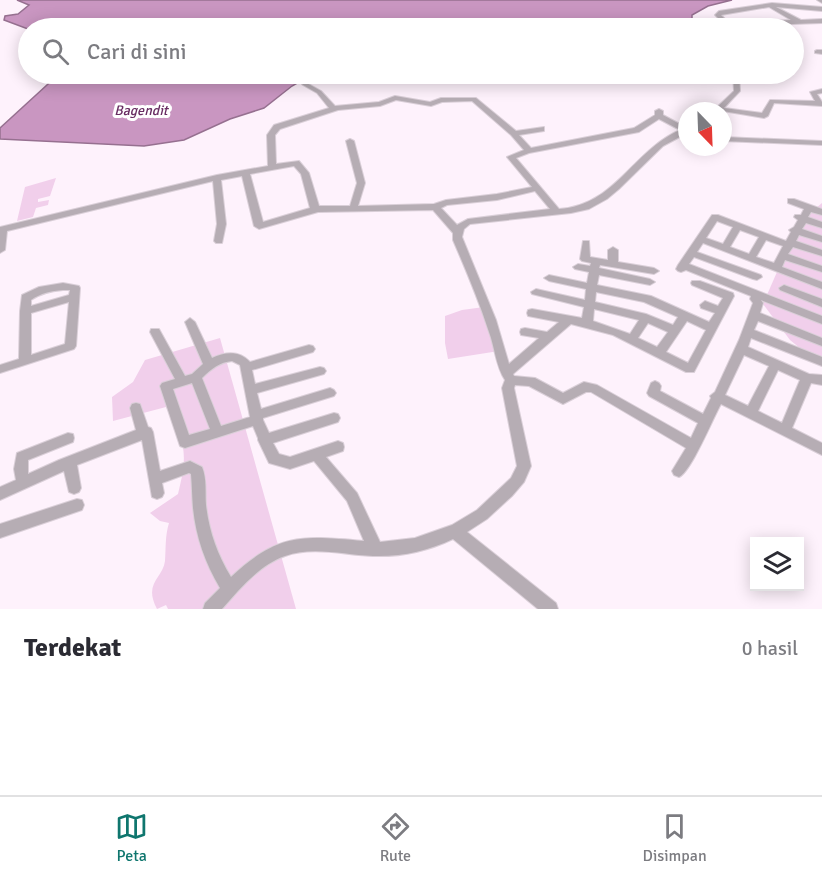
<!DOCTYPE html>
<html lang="id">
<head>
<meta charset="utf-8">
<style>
  body { margin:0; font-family:Signika,sans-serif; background:#f7f7f7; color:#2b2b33 }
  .controls { position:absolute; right:18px; bottom:18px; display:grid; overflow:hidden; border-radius:0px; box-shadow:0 3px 15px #0003 }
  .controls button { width:54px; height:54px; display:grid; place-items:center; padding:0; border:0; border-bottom:2px solid #e1e1e2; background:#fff; color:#2b2b33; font:30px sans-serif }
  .compass { position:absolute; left:678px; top:102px; width:54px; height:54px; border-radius:50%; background:#fff; box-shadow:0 3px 15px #0003; rotate:157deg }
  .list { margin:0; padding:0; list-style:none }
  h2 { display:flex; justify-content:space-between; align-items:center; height:78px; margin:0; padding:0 24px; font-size:26px }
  h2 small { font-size:20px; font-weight:400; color:#7c7c81 }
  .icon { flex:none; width:33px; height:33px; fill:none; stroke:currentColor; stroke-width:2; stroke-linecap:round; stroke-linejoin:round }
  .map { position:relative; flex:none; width:822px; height:609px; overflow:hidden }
  .search { position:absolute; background:#fff; box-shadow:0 3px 15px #0003; left:18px; right:18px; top:18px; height:66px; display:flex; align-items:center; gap:15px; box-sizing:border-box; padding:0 21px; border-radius:33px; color:#7c7c81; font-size:22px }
  .sheet { height:186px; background:#fff }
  nav { display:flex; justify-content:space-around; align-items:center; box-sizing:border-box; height:84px; border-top:2px solid #e1e1e2; background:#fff; font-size:16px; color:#7c7c81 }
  nav a { display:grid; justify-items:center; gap:3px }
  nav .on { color:#0f766e }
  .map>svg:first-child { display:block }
  .green { fill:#f1cfeb }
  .water { fill:#c996c1; stroke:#967090; stroke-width:1.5 }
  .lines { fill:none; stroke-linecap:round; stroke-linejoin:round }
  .minor-casing { stroke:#dacfd8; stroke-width:2 }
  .minor { fill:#b6adb4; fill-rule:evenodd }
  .labels { text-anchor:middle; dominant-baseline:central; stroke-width:6; stroke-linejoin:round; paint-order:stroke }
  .far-water-label { font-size:14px; font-style:italic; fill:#682c62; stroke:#fff }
</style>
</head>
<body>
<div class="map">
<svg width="822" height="609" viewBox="0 0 822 609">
  <rect width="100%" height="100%" fill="#fef2fc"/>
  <g class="green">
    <path d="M56,178L50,196L38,199V202L49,200L48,205L36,208L33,217L17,221L25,187Z"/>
    <path d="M822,203V366L790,340L763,304L784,256L794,227Z"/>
    <path d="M484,307L499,351L448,359L445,343V316L462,310Z"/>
    <path d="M220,338L296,609H168L166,605L157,609C143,583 163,578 165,561C166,547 165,536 169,523L160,521L150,513L178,494C188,454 186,442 166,407L113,421L112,397L133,382L145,360Z"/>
  </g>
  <g class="water">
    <path d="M17,0H732L708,6L692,15V26L698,28L28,29L4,20L5,16L18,14L29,5Z"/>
    <path d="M59,74H313L292,86L264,108L230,119L184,140L144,146L0,139V128Z"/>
  </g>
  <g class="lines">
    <defs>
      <g id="minor">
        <path d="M817,0H822V3Z"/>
        <path d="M772,3L822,7V11L776,7L801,20L822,19V23L733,26V28H728L715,15L719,11ZM769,7L791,20L729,23L721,15Z"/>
        <path d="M817,50H822V54L815,53V51Z"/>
        <path d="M733,74H739L740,91L724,108L762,113L770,100L815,101L810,92L822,89V93L817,94L822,102V106L774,103L768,116L764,118L723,111H713L734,91Z"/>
        <path d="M305,82L321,91L335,106L379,102L395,96L430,102L441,98H476L516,131L544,127V131L519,135L531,148L634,128L655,115V111L659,109L663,111V115L687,128V133L663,146L619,189L607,199L589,209L571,213L470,224L464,229L462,237L496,320L509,364L539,338L521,335L520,332L521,329L525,328L547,332L559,322L528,316L527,313L528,310L532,309L582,318L584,307L532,294L531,292L536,289L585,300L586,289L549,281L544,278L549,275L587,283L589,272L575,269L573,267L578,264L590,266L591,263L582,261L580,259L583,241H589L590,257L608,260V250L613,247L618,250V262L654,268L659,271L654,274L600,265L599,268L650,279L655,282L650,285L599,275L597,285L651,296L709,322L715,313L701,308L700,305L705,301L718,306L723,298L692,285L691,283L692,281H700L733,293L734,296L694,372H686L613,335L571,324L513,374L514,376L535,378L563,393L584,382L597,385L691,438L698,423L649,396L647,393L651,383L655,381L659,383L661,386L660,391L703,414L711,398L710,396L715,392L739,340L753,303L750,299L751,296L686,270L681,272L678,271L676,269L678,265L712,215H718L786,241L791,232L789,230L794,227L798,220L794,217L795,215H801L804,209L788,203V199H794L822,209V215L811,212L808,217L822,222V228L806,223L802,229L822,236V242L799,235L796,241L822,250V256L793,247L788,254L822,266V272L785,260L782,267L822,282V289L703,243L697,252L761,275L762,277L757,280L753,279L694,257L689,264L822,316V324L761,300L763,303L760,313L822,338V346L758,321L754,330L822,357V366L751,338L748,347L809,374L822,375V385L811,383L792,428L822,443V455L721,404C713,418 691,472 679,477L674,475L672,471L686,448L591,392H586L563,404L529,386L515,385L514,388L531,466L524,482L512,496L487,519L467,532L556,603L558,609H538L453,539C428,551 401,557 373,556C344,555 313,546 285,556C259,565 239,590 222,609H203L205,603L220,588C205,563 196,537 193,508C192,497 192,485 191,474L189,473L162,483L164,493L162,497L157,499L152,497L142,440L77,465L81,488L79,492L74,494L69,492L64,471L0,500V487L16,480L14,469L17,453L68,433L73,434L74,438L73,442L28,460V474L59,460L136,430L130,408L132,404L136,403L140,404L148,427L151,428L153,432L160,471L190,461L202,467C207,479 205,492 206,505C209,531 217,554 231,577C279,532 303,536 364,541L347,501L314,461L290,469L269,463L258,440V438L253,426L185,448L180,446L160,386L162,383L175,379L150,332L151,329H159L185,376L192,374L203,364L185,322L190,318L195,322L212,358C225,352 239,350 250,362L309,345L313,346L315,349L313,352L252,370L255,384L320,367L324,368L326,371L324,374L257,393L261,409L330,388L334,390L336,393L334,396L263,418V420L269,433L334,413L338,414L340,418L338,422L273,443L279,454L290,457L338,441L343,443L344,447L343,451L326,457L357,493L380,542L415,538L452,525L477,510L511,478L517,466L502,388L505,380C496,367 495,348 489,332C479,301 466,270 453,240V233L433,210L318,212L259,229L254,226L242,176L221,180L226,224L222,243H216L214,241L217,224L213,181L7,231L5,250L0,253V227L217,175L268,166L267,135L274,125L329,108L317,93L303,85L302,84ZM396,100L431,106L442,102L472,101L511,135L524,150L507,157L532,187L497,194L446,200L434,204L358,206L365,183L354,141L350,139L346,141L357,183L350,206H319L309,173L299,161L276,164L275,135L280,129L338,110L380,106ZM659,119L680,130C632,151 616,205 559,209L516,158L529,153L639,132ZM294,166L301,174L310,208L263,222L250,174ZM535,191L550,209L468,219L457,225L441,208L447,205L497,200ZM717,221L733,227L723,244L706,238ZM740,230L759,237L749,254L730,247ZM766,240L783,246L774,263L756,257ZM596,292L644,302L678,317L673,325L646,314L595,302ZM594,309L639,320L630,334L593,321ZM687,321L706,330L688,363L666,352ZM648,323L668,332L657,347L638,338ZM744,355L769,366L748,406L725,395ZM232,361L240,365L250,417L221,426L202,378C211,369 220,362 232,361ZM778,370L800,380L782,423L758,411ZM192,383L210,429L189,435L173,389Z"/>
        <path d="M723,137L822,141V145L723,141Z"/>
        <path d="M63,283L79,286L80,288L76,346L74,349L0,373V365L19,359L20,311L22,295L39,287ZM63,290H70L69,295L31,306V300C41,293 51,291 63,290ZM69,302L65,344L31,355V313Z"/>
        <path d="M784,285L822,299V307L780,290L779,288Z"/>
        <path d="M77,499L82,500L84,505L82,510L0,538V524Z"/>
      </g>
    </defs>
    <use href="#minor" class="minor-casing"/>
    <use href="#minor" class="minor"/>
  </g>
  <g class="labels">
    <g class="far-water-label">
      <text x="141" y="110">Bagendit</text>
    </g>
  </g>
</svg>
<div class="controls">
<button><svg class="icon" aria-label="layers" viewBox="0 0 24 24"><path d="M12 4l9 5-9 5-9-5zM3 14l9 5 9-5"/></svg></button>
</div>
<svg class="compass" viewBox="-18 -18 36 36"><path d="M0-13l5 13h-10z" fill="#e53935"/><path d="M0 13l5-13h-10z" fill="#7c7c81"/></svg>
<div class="search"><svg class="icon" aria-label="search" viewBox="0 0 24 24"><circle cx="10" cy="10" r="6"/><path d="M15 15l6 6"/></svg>Cari di sini</div>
</div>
<section class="sheet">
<h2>Terdekat<small>0 hasil</small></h2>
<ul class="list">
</ul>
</section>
<nav>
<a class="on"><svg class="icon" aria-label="map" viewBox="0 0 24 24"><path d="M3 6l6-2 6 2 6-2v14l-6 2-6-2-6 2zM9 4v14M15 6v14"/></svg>Peta</a>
<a><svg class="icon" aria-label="directions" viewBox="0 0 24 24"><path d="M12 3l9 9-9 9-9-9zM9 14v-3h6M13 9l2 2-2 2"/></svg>Rute</a>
<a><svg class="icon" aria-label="saved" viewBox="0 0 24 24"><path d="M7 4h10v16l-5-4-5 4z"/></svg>Disimpan</a>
</nav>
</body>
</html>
